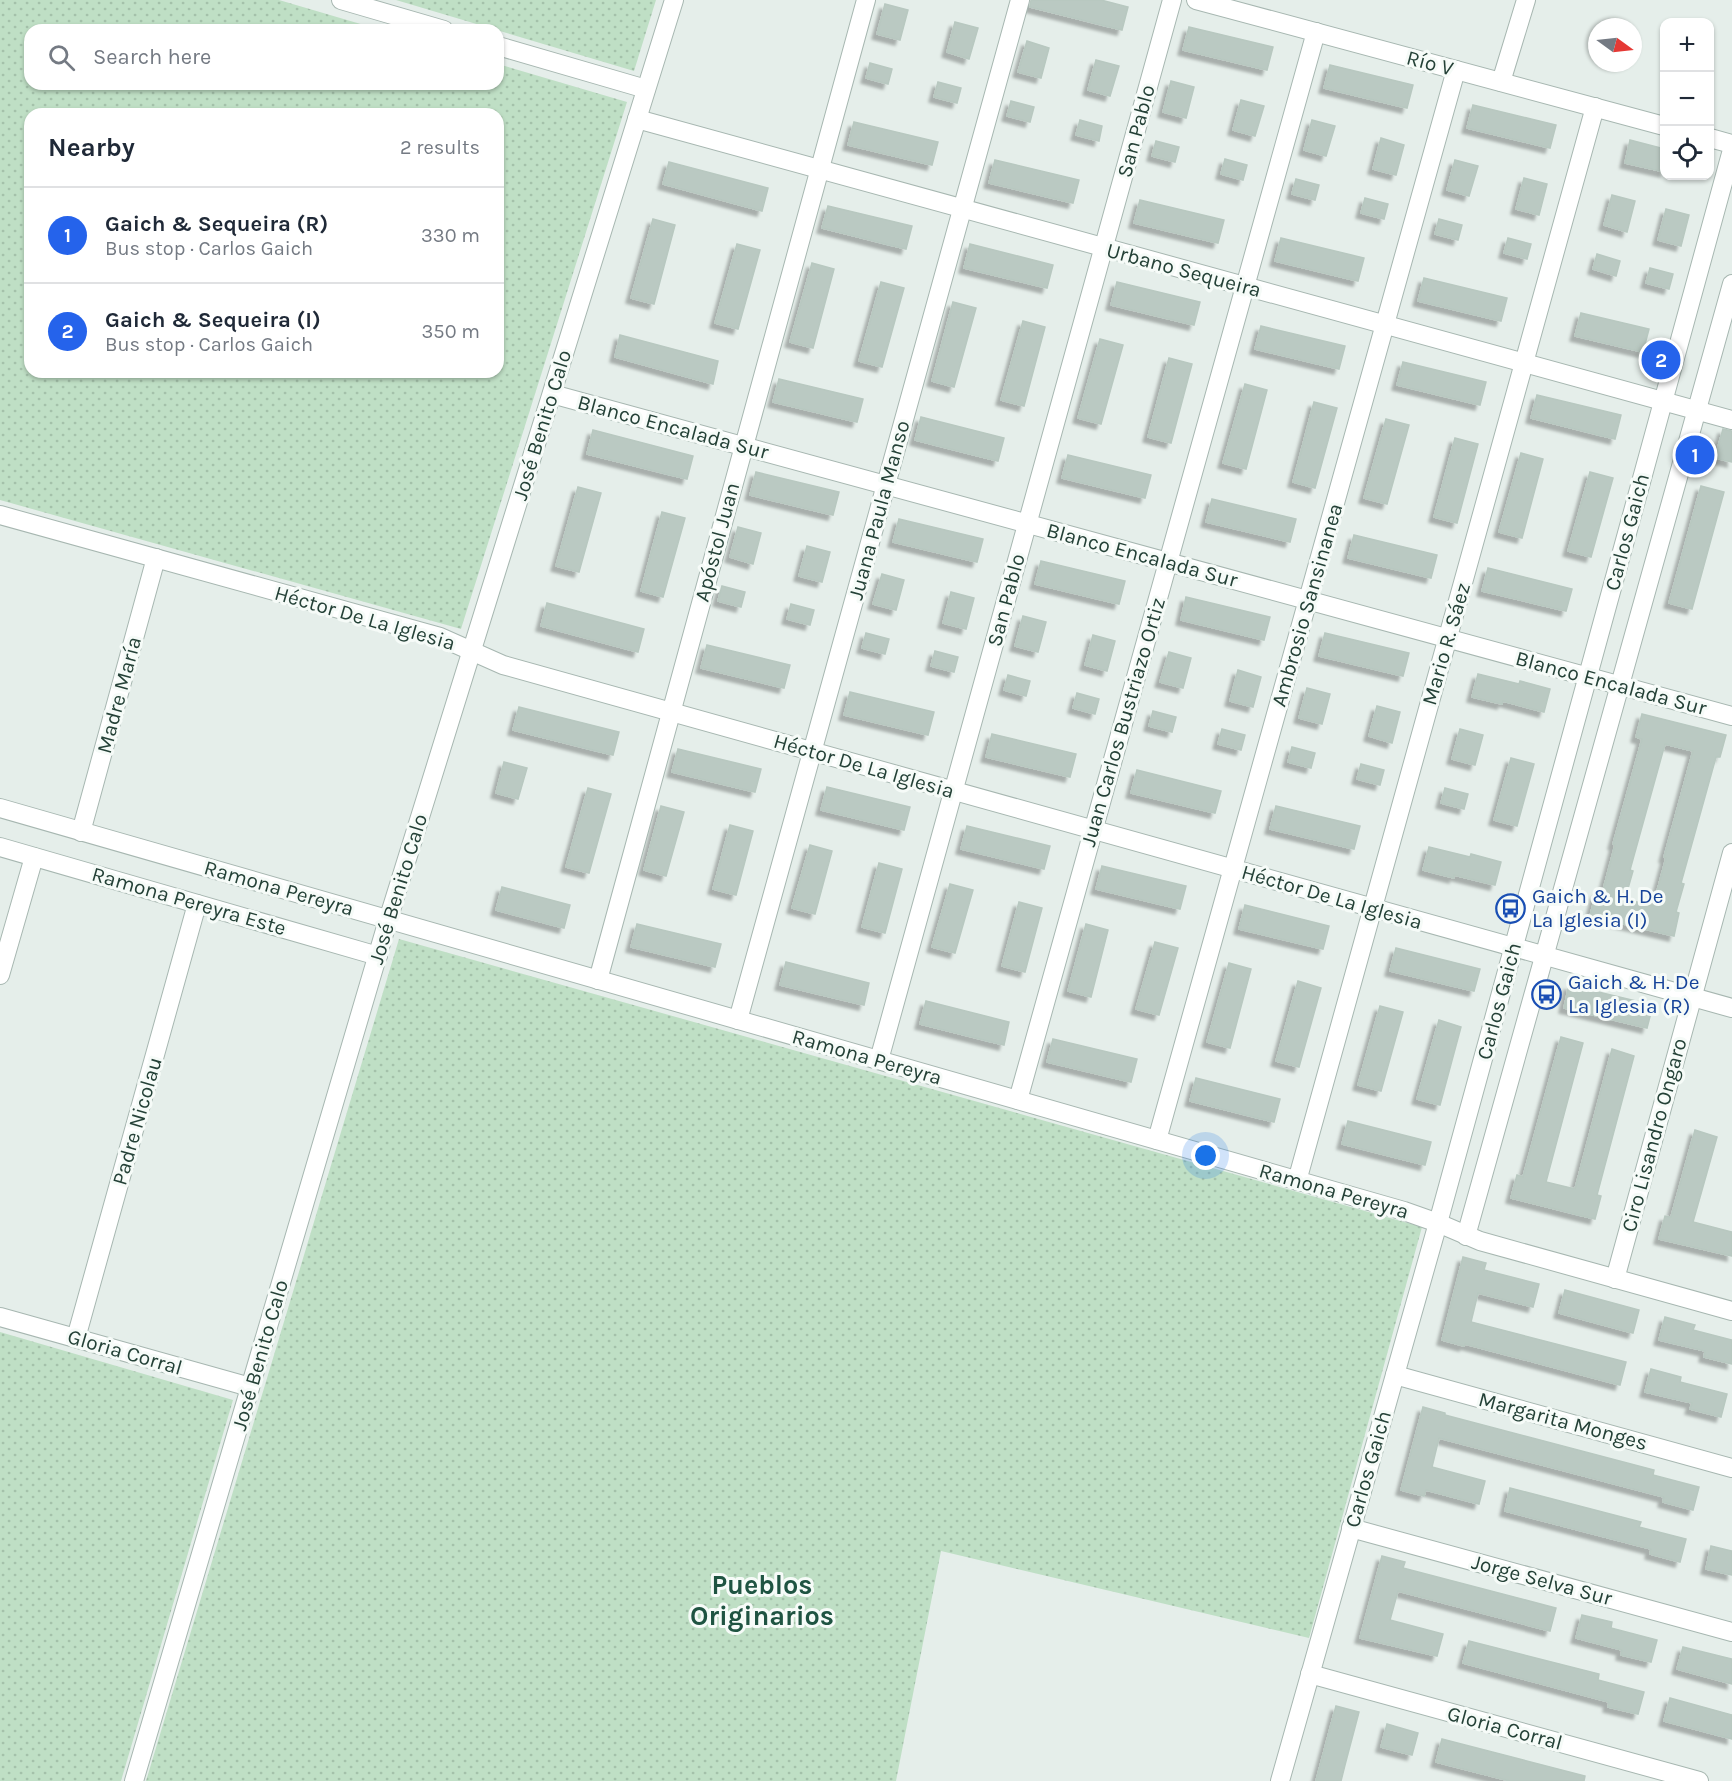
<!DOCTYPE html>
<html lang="en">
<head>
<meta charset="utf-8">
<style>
  body { margin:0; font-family:Karla,sans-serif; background:#f6f6f7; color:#1f2937 }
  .controls { position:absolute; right:18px; top:18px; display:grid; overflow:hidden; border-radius:12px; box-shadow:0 2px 4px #0004 }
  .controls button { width:54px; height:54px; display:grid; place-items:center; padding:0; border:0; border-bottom:2px solid #e0e1e3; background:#fff; color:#1f2937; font:30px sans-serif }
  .compass { position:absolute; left:1588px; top:18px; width:54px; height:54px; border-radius:50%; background:#fff; box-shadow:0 2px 4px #0004; rotate:105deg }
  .you { position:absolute; left:1206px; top:1156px; width:21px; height:21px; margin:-15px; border:4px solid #fff; border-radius:50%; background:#1a73e8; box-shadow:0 0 0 9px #1a73e833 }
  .badge { display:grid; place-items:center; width:39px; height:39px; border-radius:50%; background:#2563eb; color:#fff; font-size:20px; font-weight:700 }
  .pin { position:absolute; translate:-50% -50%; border:3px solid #fff; box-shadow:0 2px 6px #0006 }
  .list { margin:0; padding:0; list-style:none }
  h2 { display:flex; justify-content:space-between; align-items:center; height:78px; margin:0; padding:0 24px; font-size:26px }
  h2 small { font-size:20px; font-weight:400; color:#747a83 }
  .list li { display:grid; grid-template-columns:39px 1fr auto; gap:18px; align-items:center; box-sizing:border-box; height:96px; padding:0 24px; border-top:2px solid #e0e1e3 }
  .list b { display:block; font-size:22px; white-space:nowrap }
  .list p { margin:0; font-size:20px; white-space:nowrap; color:#747a83 }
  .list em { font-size:20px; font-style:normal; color:#747a83 }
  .icon { flex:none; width:33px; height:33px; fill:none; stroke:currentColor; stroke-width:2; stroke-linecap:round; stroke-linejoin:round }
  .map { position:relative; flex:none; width:1732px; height:1781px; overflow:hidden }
  .search { position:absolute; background:#fff; box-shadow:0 2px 4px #0004; left:24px; top:24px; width:480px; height:66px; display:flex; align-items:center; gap:15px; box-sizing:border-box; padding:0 21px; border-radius:18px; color:#747a83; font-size:22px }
  .panel { position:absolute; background:#fff; box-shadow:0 2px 4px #0004; left:24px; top:108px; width:480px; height:270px; border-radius:18px }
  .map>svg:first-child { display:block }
  .grass { fill:url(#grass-dots); fill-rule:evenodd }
  .building { fill:#bac9c2; stroke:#b8c8c0; stroke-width:1.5; fill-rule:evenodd; filter:url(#shadow) }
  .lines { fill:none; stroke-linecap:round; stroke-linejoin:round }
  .minor-casing { stroke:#a7b7b1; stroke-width:20 }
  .minor { stroke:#fff; stroke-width:18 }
  .labels { text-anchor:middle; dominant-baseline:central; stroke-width:6; stroke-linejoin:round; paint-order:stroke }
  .street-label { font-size:21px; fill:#244137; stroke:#f6fbf8 }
  .transit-label { font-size:21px; fill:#164399; stroke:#f6fbf8; text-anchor:start }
  .district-label { font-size:27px; font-weight:bold; fill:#1f5442; stroke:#f6fbf8 }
</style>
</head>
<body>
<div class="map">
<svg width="1732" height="1781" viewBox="0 0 1732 1781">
  <defs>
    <pattern id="grass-dots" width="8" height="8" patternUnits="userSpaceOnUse" patternTransform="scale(1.5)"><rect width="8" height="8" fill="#bfdfc5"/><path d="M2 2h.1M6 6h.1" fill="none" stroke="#a4c1aa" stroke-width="1.8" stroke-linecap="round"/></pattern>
    <filter id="shadow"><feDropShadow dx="-5" dy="5" stdDeviation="1.5" flood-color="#0004"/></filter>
  </defs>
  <rect width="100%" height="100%" fill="#e5eeea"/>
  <g class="grass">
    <path d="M0,0H279L381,30H30V84H498V64L627,102L461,629L0,500ZM30,114H498V372H30Z"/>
    <path d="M396,0H656L634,71Z"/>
    <path d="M399,939L1422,1227L1309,1638L941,1551L896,1781H146Z"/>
    <path d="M0,1332L233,1400L121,1781H0Z"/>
  </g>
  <g class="building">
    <path d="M1031,0H1101L1128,7L1122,30L1030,7Z"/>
    <path d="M885,4L908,10L900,40L877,34Z"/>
    <path d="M955,22L978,28L969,59L947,52Z"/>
    <path d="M1189,27L1273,47L1267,70L1183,50Z"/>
    <path d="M1027,41L1049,48L1041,78L1018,72Z"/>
    <path d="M1096,60L1119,66L1110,96L1088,90Z"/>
    <path d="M870,63L892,69L888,84L866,78Z"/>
    <path d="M1330,65L1413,85L1407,108L1324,88Z"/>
    <path d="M1171,81L1194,87L1186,118L1163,112Z"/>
    <path d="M938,82L961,88L957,103L934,97Z"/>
    <path d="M1241,100L1264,106L1255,136L1233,130Z"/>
    <path d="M1011,101L1034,107L1030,122L1007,116Z"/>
    <path d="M1473,105L1556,125L1550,148L1467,128Z"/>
    <path d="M1080,120L1102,126L1099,141L1076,135Z"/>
    <path d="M1312,120L1335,126L1326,156L1304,150Z"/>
    <path d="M854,122L938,142L932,165L848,145Z"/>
    <path d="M1381,138L1404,145L1396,175L1373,169Z"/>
    <path d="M1630,140L1665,149V172L1625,163Z"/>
    <path d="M1156,141L1179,147L1175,162L1152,156Z"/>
    <path d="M1225,159L1247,165L1243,180L1221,174Z"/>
    <path d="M995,160L1079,180L1073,203L989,183Z"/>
    <path d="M1455,160L1478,166L1469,196L1447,190Z"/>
    <path d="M669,162L768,188L762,211L663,184Z"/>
    <path d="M1524,178L1547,184L1539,215L1516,209Z"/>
    <path d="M1296,179L1319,185L1315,200L1292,194Z"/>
    <path d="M1612,195L1635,201L1627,232L1604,225Z"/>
    <path d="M1365,198L1388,204L1384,219L1361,213Z"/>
    <path d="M1140,200L1224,220L1218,243L1134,223Z"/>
    <path d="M828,206L912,226L906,249L822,228Z"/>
    <path d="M1666,209L1689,215L1681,246L1658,240Z"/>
    <path d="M653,219L675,225L654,304L631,298Z"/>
    <path d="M1439,219L1462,225L1458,240L1435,234Z"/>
    <path d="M1281,238L1364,258L1358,281L1275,261Z"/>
    <path d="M1508,238L1531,244L1527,259L1504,253Z"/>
    <path d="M737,244L760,250L738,329L715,323Z"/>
    <path d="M970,244L1053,265L1047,288L964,268Z"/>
    <path d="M1597,254L1620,261L1616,276L1593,269Z"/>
    <path d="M812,263L834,269L813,348L790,342Z"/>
    <path d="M1650,268L1673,274L1669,289L1646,283Z"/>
    <path d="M1424,278L1507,298L1501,321L1418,301Z"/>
    <path d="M881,282L904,288L882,367L859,361Z"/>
    <path d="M1117,282L1200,302L1194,325L1111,305Z"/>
    <path d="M953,302L976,308L954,387L932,381Z"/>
    <path d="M1581,313L1649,329L1643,352L1575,336Z"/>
    <path d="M1023,321L1045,327L1024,406L1001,400Z"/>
    <path d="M1261,326L1345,346L1339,369L1255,349Z"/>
    <path d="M620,335L718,361L713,384L615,357Z"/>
    <path d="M1100,339L1123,345L1101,424L1078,418Z"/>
    <path d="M1169,358L1192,364L1171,443L1148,437Z"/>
    <path d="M1403,362L1486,382L1480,405L1397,385Z"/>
    <path d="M779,379L863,399L857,422L773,402Z"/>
    <path d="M1245,384L1267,390L1246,469L1223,463Z"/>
    <path d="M1537,395L1621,415L1615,439L1531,418Z"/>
    <path d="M1314,402L1337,408L1315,488L1293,482Z"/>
    <path d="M921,417L1004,438L998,461L915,440Z"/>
    <path d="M1386,419L1409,425L1387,504L1364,498Z"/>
    <path d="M1723,429L1732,431V462L1715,458Z"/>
    <path d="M593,430L693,456L687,479L587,454Z"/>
    <path d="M1455,438L1478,444L1457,523L1434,517Z"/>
    <path d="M1521,453L1543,459L1522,538L1499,532Z"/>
    <path d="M1068,455L1151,475L1145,498L1062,478Z"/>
    <path d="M756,472L839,492L833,515L750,495Z"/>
    <path d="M1590,472L1613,478L1591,557L1568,551Z"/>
    <path d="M1701,486L1724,492L1692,609L1669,603Z"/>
    <path d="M578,487L601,493L579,572L556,566Z"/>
    <path d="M1212,499L1296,519L1290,542L1206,522Z"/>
    <path d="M662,512L685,518L663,597L641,591Z"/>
    <path d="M899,519L983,539L977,562L893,542Z"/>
    <path d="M738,527L761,533L753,564L730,557Z"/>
    <path d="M1354,535L1437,555L1431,578L1348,558Z"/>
    <path d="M807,546L830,552L822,582L799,576Z"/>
    <path d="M1041,561L1125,581L1119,604L1035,584Z"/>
    <path d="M1488,568L1572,589L1566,611L1482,591Z"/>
    <path d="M882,574L904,580L896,610L873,604Z"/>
    <path d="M722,586L745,592L741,607L718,601Z"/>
    <path d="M951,592L974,598L966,629L943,623Z"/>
    <path d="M1186,597L1270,617L1264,640L1181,620Z"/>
    <path d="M547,603L644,629L638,652L541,626Z"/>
    <path d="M791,604L814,610L810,625L787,619Z"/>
    <path d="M1023,616L1046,622L1038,652L1015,646Z"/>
    <path d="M866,633L889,639L885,654L862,648Z"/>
    <path d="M1325,633L1409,653L1403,676L1319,656Z"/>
    <path d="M1093,635L1115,641L1107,671L1085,665Z"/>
    <path d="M707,645L790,665L784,688L701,668Z"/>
    <path d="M935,651L958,657L954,672L931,666Z"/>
    <path d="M1169,652L1191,658L1183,688L1160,682Z"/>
    <path d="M1238,670L1261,677L1253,707L1230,701Z"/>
    <path d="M1478,674L1519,684L1520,681L1550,689L1544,712L1503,701L1502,704L1472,697Z"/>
    <path d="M1008,675L1030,681L1026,696L1004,690Z"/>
    <path d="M1307,688L1330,694L1322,724L1299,718Z"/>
    <path d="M850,692L934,712L928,735L844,715Z"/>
    <path d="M1077,693L1099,699L1095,714L1073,708Z"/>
    <path d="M1377,706L1400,712L1392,743L1369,736Z"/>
    <path d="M519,707L619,732L613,755L513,730Z"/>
    <path d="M1153,711L1176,717L1172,732L1149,726Z"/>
    <path d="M1642,714L1726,735L1720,757H1716L1681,883L1684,884L1676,912L1679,913L1674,936L1590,916L1596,893L1602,894L1615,845L1613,844L1642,739L1636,737ZM1665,744L1693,751L1664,857L1666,858L1653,906L1625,899L1633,871L1630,870Z"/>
    <path d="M1222,729L1245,735L1241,750L1218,744Z"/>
    <path d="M1460,729L1483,735L1475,765L1452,759Z"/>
    <path d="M992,734L1076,754L1070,777L986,757Z"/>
    <path d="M1292,747L1315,753L1311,768L1288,762Z"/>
    <path d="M678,749L761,769L755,792L672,772Z"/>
    <path d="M1511,758L1534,764L1517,826L1494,820Z"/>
    <path d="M504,762L527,768L518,799L496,793Z"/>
    <path d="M1361,764L1384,770L1380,785L1357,779Z"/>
    <path d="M1137,770L1221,791L1215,813L1131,793Z"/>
    <path d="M827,787L910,807L904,830L821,810Z"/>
    <path d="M588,788L611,794L589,873L566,867Z"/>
    <path d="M1445,788L1468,794L1464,809L1441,803Z"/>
    <path d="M661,806L684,812L666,876L644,870Z"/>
    <path d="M1276,806L1360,826L1354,849L1270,829Z"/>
    <path d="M730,825L753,831L736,895L713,889Z"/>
    <path d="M967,826L1050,846L1044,869L961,849Z"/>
    <path d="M810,845L832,851L815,914L792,908Z"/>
    <path d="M1429,847L1470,857L1471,854L1501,862L1495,885L1454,875V878L1423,870Z"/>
    <path d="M879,863L902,869L885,933L862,927Z"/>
    <path d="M1102,866L1186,886L1180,909L1096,889Z"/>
    <path d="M950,884L973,890L955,953L932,947Z"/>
    <path d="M502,887L570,905L564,928L496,910Z"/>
    <path d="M1019,902L1042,908L1025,972L1002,966Z"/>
    <path d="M1245,905L1329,926L1323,949L1239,929Z"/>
    <path d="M637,924L721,944L715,967L631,947Z"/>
    <path d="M1086,924L1108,930L1091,997L1068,991Z"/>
    <path d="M1155,942L1178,948L1159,1015L1136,1009Z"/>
    <path d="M1396,948L1480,969L1474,991L1390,971Z"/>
    <path d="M786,962L869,983L864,1005L780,985Z"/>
    <path d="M1229,963L1251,969L1230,1048L1207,1042Z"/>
    <path d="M1298,981L1321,988L1299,1067L1276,1061Z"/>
    <path d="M1569,985L1653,1005L1647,1028L1564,1008Z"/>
    <path d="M926,1001L1009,1022L1004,1045L920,1024Z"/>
    <path d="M1380,1006L1403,1012L1381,1091L1358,1085Z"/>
    <path d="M1439,1020L1461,1027L1440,1105L1417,1099Z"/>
    <path d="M1561,1037L1583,1043L1546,1182L1575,1189L1612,1049L1634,1056L1597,1195L1601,1196L1595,1219L1511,1198L1517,1175L1523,1177Z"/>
    <path d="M1053,1039L1137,1059L1131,1082L1047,1062Z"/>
    <path d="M1196,1078L1280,1099L1274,1122L1190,1101Z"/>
    <path d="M1348,1121L1431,1142L1425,1165L1342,1144Z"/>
    <path d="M1695,1130L1717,1137L1693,1222L1732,1232V1256L1659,1239L1665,1216L1671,1217Z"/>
    <path d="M1463,1257L1486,1263L1484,1270L1539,1284L1533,1307L1478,1293L1471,1322L1626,1362L1620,1385L1465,1344L1464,1346L1442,1340Z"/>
    <path d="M1565,1290L1639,1310L1633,1333L1559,1313Z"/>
    <path d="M1665,1317L1695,1325L1693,1330L1732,1340V1364L1704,1357L1705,1351L1659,1340Z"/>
    <path d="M1651,1369L1681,1377L1680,1382L1727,1394L1721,1417L1690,1409L1692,1403L1645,1392Z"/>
    <path d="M1423,1407L1445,1413V1415L1654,1470L1653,1475L1699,1487L1693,1510L1663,1502L1664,1497L1439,1438L1432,1467L1485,1481L1479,1504L1426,1490L1424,1496L1401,1490Z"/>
    <path d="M1510,1488L1641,1522L1639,1527L1686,1539L1680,1562L1650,1554L1651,1549L1505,1511Z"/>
    <path d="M1711,1546L1732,1551V1575L1706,1569Z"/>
    <path d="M1382,1556L1405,1562L1403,1568L1556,1608L1550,1631L1398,1591L1390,1620L1443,1634L1437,1656L1360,1638Z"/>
    <path d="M1582,1615L1612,1622L1611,1628L1657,1640L1651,1662L1621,1655L1622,1650L1576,1638Z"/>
    <path d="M1469,1641L1599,1674L1598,1680L1644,1692L1638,1714L1608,1707L1609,1702L1463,1663Z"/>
    <path d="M1683,1647L1732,1659V1684L1677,1669Z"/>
    <path d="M1670,1698L1732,1715V1739L1664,1721Z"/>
    <path d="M1336,1706L1359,1712L1345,1765L1341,1781H1316Z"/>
    <path d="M1387,1724L1418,1733L1412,1755L1381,1747Z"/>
    <path d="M1442,1739L1585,1776L1584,1781H1510L1436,1762Z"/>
  </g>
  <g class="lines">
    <defs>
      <g id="minor">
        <path d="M341,0L444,30"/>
        <path d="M1196,0L1664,126"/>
        <path d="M498,46L646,89"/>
        <path d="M1501,82L1526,0"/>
        <path d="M637,119L1732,420"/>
        <path d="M1710,138L1732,144"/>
        <path d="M552,394L1732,716"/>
        <path d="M0,515L440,637L503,665L1732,1008"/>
        <path d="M0,808L1404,1211L1438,1223L1480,1241L1732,1311"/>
        <path d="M81,832L156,558"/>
        <path d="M0,847L378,956"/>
        <path d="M0,975L34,857"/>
        <path d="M598,980L866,0"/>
        <path d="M738,1020L1020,0"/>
        <path d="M879,1060L1172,0"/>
        <path d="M1018,1100L1316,32"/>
        <path d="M1157,1140L1456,70"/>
        <path d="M1297,1181L1595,107"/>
        <path d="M1466,1236L1732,284"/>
        <path d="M1615,1279L1732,853"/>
        <path d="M0,1317L250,1387"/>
        <path d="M76,1338L197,904"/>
        <path d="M1395,1375L1732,1468"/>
        <path d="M1351,1528L1732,1632"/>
        <path d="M1310,1674L1699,1781"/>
        <path d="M134,1781L388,920L674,0"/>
        <path d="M1280,1781L1438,1223L1732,150"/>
      </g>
    </defs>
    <use href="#minor" class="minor-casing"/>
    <use href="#minor" class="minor"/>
  </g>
  <defs>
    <symbol id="bus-ring" viewBox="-11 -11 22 22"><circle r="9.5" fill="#f6fbf8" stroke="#1a4fb4" stroke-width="1.5"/><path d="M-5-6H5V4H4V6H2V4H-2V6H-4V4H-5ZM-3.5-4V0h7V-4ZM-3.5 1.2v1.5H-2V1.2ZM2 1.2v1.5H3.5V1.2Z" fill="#1a4fb4"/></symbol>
  </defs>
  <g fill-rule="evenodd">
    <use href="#bus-ring" x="1494" y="892" width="33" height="33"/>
    <use href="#bus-ring" x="1530" y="978" width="33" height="33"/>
  </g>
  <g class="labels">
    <g class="street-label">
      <text transform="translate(1430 63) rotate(15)">Río V</text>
      <text transform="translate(1136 131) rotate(-75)">San Pablo</text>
      <text transform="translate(1184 270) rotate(15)">Urbano Sequeira</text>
      <text transform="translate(542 425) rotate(-73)">José Benito Calo</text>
      <text transform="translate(673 427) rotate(15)">Blanco Encalada Sur</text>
      <text transform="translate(879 510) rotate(-75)">Juana Paula Manso</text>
      <text transform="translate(1627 532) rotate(-75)">Carlos Gaich</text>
      <text transform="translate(717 542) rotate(-75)">Apóstol Juan</text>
      <text transform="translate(1142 555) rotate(15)">Blanco Encalada Sur</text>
      <text transform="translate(1006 600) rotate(-75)">San Pablo</text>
      <text transform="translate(1307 605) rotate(-74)">Ambrosio Sansinanea</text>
      <text transform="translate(365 618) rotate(16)">Héctor De La Iglesia</text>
      <text transform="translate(1446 644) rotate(-74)">Mario R. Sáez</text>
      <text transform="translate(1611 683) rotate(15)">Blanco Encalada Sur</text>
      <text transform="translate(119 695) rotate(-75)">Madre María</text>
      <text transform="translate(1123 722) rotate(-74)">Juan Carlos Bustriazo Ortiz</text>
      <text transform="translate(864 766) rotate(16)">Héctor De La Iglesia</text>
      <text transform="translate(279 888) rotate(16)">Ramona Pereyra</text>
      <text transform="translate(398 889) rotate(-73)">José Benito Calo</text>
      <text transform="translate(1332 897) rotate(16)">Héctor De La Iglesia</text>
      <text transform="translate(189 901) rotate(16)">Ramona Pereyra Este</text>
      <text transform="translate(1499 1001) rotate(-75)">Carlos Gaich</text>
      <text transform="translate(867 1057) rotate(16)">Ramona Pereyra</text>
      <text transform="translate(137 1121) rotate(-74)">Padre Nicolau</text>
      <text transform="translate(1654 1135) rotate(-75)">Ciro Lisandro Ongaro</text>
      <text transform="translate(1334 1191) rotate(16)">Ramona Pereyra</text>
      <text transform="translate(125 1352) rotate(16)">Gloria Corral</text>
      <text transform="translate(260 1355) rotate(-74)">José Benito Calo</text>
      <text transform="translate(1563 1421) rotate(15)">Margarita Monges</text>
      <text transform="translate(1368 1469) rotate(-74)">Carlos Gaich</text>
      <text transform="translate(1542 1580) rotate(15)">Jorge Selva Sur</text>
      <text transform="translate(1505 1728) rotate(15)">Gloria Corral</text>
    </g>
    <g class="transit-label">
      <text x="1532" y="896">Gaich &amp; H. De<tspan x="1532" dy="24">La Iglesia (I)</tspan></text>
      <text x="1568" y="982">Gaich &amp; H. De<tspan x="1568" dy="24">La Iglesia (R)</tspan></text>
    </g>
    <g class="district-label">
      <text x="762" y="1585">Pueblos<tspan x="762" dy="31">Originarios</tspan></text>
    </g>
  </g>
</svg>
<div class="controls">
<button>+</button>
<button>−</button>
<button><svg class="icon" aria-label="locate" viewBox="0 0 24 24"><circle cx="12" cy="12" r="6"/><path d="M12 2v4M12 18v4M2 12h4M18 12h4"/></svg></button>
</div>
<svg class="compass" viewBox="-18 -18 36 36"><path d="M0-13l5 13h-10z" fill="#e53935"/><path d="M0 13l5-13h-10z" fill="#747a83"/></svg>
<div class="you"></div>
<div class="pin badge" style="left:1695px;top:455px">1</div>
<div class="pin badge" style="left:1661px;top:360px">2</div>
<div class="search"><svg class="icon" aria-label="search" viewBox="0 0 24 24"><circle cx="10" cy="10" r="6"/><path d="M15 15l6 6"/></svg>Search here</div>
<section class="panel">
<h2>Nearby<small>2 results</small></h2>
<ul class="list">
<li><span class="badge">1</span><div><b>Gaich &amp; Sequeira (R)</b><p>Bus stop · Carlos Gaich</p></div><em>330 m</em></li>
<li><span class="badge">2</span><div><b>Gaich &amp; Sequeira (I)</b><p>Bus stop · Carlos Gaich</p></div><em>350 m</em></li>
</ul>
</section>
</div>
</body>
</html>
